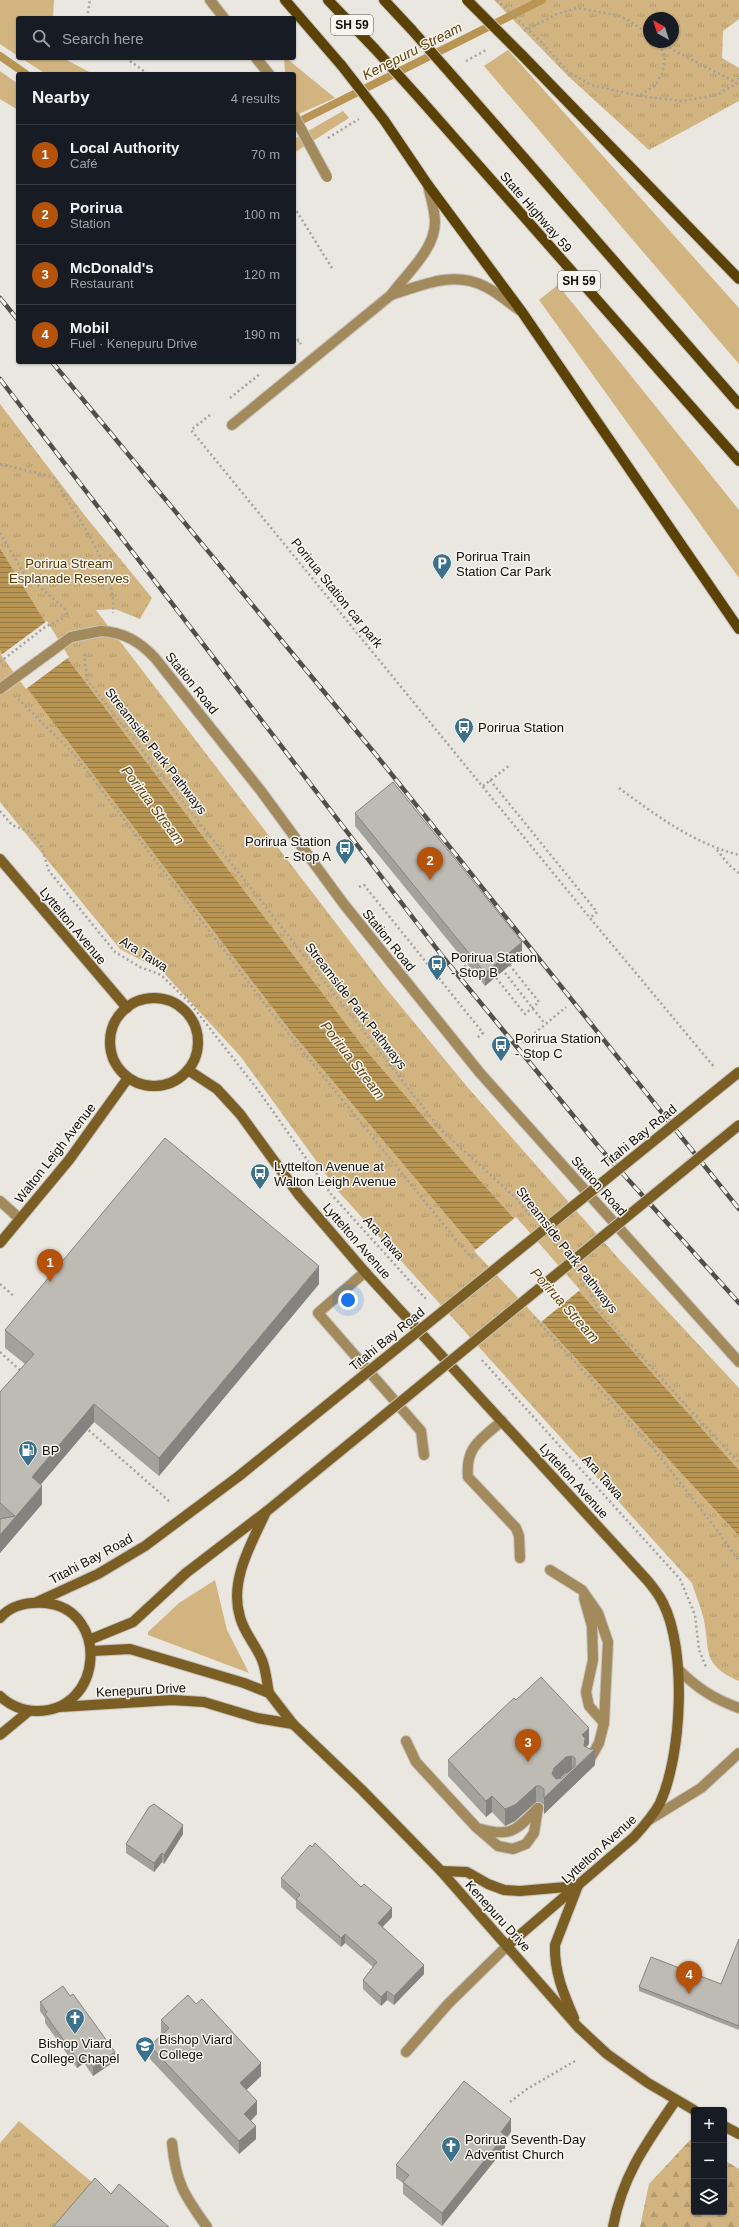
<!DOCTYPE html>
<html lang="en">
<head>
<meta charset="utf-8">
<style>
  body { margin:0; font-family:Helvetica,sans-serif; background:#20242c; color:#f1f3f6 }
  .controls { position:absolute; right:12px; bottom:12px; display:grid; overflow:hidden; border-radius:4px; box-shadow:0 1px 3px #0004 }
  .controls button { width:36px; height:36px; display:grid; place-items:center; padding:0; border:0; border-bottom:1px solid #363941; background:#171b24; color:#f1f3f6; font:20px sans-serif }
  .compass { position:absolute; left:643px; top:12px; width:36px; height:36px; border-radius:50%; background:#171b24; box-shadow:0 1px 3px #0004; rotate:321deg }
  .you { position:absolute; left:348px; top:1300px; width:14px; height:14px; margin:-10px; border:3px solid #fff; border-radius:50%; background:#1a73e8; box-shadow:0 0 0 6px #1a73e833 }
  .badge { display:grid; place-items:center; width:26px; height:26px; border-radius:50%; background:#b45309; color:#fff; font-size:13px; font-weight:700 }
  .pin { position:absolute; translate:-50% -33px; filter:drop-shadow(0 1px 2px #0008) }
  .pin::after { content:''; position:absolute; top:21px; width:14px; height:12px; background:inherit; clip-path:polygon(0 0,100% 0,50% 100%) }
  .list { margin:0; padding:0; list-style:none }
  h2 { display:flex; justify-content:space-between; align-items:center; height:52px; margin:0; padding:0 16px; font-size:17px }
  h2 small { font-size:13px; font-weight:400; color:#9ea1a6 }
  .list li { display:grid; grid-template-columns:26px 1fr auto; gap:12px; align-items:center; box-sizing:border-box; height:60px; padding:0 16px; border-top:1px solid #363941 }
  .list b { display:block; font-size:15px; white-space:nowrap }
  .list p { margin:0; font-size:13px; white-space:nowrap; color:#9ea1a6 }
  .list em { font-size:13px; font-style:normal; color:#9ea1a6 }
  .icon { flex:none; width:22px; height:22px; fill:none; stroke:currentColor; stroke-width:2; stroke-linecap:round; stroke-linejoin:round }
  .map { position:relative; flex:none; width:739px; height:2227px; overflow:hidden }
  .search { position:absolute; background:#171b24; box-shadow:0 1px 3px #0004; left:16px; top:16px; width:280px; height:44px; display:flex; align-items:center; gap:10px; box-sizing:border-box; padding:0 14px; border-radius:4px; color:#9ea1a6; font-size:15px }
  .panel { position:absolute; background:#171b24; box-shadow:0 1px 3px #0004; left:16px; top:72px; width:280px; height:292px; border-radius:4px }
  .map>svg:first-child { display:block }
  .green { fill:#d1b47f }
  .forest { fill:url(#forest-firs) }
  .park { fill:url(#park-tufts); fill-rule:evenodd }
  .water { fill:url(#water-rules) }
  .pier { fill:#eae7e1 }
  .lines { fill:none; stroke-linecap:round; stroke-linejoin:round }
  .stream { stroke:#b89553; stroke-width:8 }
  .lane-casing { stroke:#c7c4bf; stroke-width:12 }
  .secondary-casing { stroke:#c7c4bf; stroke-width:12 }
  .primary-casing { stroke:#c7c4bf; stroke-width:12 }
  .path { stroke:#a4a19d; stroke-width:2.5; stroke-dasharray:2 3; stroke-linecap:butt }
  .lane { stroke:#a38a5c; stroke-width:10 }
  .secondary { stroke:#7b5e24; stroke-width:10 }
  .primary { stroke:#5b4104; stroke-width:10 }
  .rail-casing { stroke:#514f4c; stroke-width:4.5 }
  .rail { stroke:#f8f4ee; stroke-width:3; stroke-dasharray:9; stroke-linecap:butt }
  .lane-bridge-casing { stroke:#c7c4bf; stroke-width:12; stroke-linecap:butt }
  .secondary-bridge-casing { stroke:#c7c4bf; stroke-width:12; stroke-linecap:butt }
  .primary-bridge-casing { stroke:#c7c4bf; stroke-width:12; stroke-linecap:butt }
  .path-bridge { stroke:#a4a19d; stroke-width:2.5; stroke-dasharray:2 3; stroke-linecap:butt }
  .lane-bridge { stroke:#a38a5c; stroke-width:10 }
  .secondary-bridge { stroke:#7b5e24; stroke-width:10 }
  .primary-bridge { stroke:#5b4104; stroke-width:10 }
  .wall { fill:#a3a19c; fill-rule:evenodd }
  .shaded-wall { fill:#85837f }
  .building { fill:#bebbb5; stroke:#85837f; fill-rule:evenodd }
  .labels { text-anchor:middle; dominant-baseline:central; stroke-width:3; stroke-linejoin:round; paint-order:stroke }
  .shield { fill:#f8f4ee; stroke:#555350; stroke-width:1 }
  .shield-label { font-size:12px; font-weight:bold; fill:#0f0e0c }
  .street-label { font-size:13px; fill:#0f0e0c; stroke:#f8f4ee }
  .poi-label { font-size:13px; fill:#0f0e0c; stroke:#f8f4ee; text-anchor:start }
  .park-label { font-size:13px; fill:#523a01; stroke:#f8f4ee }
  .water-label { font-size:14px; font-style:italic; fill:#5d440f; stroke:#f8f4ee }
</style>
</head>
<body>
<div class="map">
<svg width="739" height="2227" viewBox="0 0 739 2227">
  <defs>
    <pattern id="forest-firs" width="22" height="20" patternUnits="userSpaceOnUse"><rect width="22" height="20" fill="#d1b47f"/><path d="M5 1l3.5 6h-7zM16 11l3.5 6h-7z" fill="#b29a6d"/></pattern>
    <pattern id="park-tufts" width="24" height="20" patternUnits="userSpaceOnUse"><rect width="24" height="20" fill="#d1b47f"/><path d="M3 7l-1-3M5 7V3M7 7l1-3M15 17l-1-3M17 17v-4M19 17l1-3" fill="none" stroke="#b29a6d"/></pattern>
    <pattern id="water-rules" width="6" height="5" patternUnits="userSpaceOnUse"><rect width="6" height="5" fill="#b89553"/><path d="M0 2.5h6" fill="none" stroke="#947843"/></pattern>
  </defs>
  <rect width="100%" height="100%" fill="#eae7e1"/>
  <g class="green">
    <path d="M0,0H54L53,18H18V56L0,44Z"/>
    <path d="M508,50L739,308V364L484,66Z"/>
    <path d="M21,58H63L93,74H46Z"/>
    <path d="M284,58H286L335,98L294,116V74H285Z"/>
    <path d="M0,71L18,84V110L0,99Z"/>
    <path d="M343,111L349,118L294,153V139Z"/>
    <path d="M558,285L739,510V578L539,300Z"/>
    <path d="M215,1580L227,1630L249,1673L148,1635V1632L179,1603Z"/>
  </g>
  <path class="forest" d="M690,2140L694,2143V2212H724V2160L739,2169V2227H640L649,2184Z"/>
  <g class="park">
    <path d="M494,0H739V19L723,31L722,58L739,68V101L649,150L568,76ZM649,18H673V42H649Z"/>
    <path d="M0,404L86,517L152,598L140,619L115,609L96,610L384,986L470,1090L618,1258L739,1388V1470L441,1137L365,1049L67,658L0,548Z"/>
    <path d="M0,650L292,1033L476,1250L739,1536V1681C700,1664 711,1650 703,1616C700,1605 695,1594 692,1583L338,1191L241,1057L162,971L120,949L0,802Z"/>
    <path d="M19,2121L100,2189L64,2227H0V2143Z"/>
  </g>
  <path class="water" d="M0,548L67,658L365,1049L441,1137L739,1470V1536L476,1250L292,1033L27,688L0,650Z"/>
  <g class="pier">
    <path d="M47,621L69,657L26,689L1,655Z"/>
    <path d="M516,1217L580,1290L541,1322L474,1251Z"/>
  </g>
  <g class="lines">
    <g class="stream">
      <path d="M0,56L26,74"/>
      <path d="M294,124L542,0"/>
    </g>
    <defs>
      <g id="lane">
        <path d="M210,0L224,18"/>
        <path d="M256,58L269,74"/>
        <path d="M391,295C422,285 454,270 486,287C498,293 509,303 519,310"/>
        <path d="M232,425L391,295C406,274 435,250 435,222C435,210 430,196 428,185"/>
        <path d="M101,631C124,632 140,642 155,658L261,791L343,903L480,1073L739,1362"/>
        <path d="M0,1201L20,1219"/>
        <path d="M365,1272L318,1313L421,1431L424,1455"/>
        <path d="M502,1421C481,1439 465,1447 468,1477L516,1528L519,1536L520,1558"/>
        <path d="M550,1570L582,1590L598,1613L608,1642L604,1723L599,1743L590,1759"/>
        <path d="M584,1598L592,1626L593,1660L586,1692L589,1706L604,1723"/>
        <path d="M679,1670C697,1688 714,1699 739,1708"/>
        <path d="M406,1741L416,1762L476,1827L498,1846L513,1849L526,1844L534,1833L538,1808"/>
        <path d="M649,1820L701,1788L739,1753"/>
        <path d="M481,1829C512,1838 517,1829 538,1808"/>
        <path d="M406,2052L448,2004L507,1946"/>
        <path d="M172,2143C176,2183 184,2195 207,2227"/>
      </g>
      <g id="secondary">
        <path d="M0,859L127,1008"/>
        <circle cx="154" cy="1042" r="44"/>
        <path d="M188,1070L217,1089L240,1114L299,1195L365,1272L647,1580C653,1587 659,1595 663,1603C687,1650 682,1755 660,1803C653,1816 644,1826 634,1837L507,1946"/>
        <path d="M0,1243L69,1160L128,1078"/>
        <path d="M266,1512C251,1544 229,1581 240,1617C244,1633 256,1645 262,1660C266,1670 267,1683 269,1693"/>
        <path d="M37,1602L98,1574L145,1546L239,1476"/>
        <path d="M0,1618C11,1605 29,1602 45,1603C110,1609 104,1712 36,1711C23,1711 9,1705 0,1696"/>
        <path d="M89,1640L133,1622L186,1573L267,1511"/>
        <path d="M92,1651L130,1649L244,1683L269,1693L293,1724L362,1790L441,1871L578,2027L607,2054L648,2083L694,2110"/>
        <path d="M60,1707L172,1700L204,1702L257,1718L293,1724"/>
        <path d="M0,1735L29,1711"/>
        <path d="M441,1871L467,1872L488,1884L504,1890L520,1891L578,1886"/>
        <path d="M574,2018C564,1995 554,1972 555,1945L577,1888"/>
        <path d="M724,2126L739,2134"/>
        <path d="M613,2227C622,2176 647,2142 676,2100"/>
      </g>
      <g id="primary">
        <path d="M285,0L342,66"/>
        <path d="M328,0L375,49"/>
        <path d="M384,0L412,30"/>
        <path d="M522,55L739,279"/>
        <path d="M457,81L739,404"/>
        <path d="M421,100L739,461"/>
        <path d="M384,120L428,185L522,312L739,629"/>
      </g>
    </defs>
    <use href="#lane" class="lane-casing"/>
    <use href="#secondary" class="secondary-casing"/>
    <use href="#primary" class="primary-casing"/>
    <g class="path">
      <path d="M87,18L90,0"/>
      <path d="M524,31L557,14L577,8L616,15L628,20L649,34"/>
      <path d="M661,42L675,51L737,83L739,78"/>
      <path d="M543,44L567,71L591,85L639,96L656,85L663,70L665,56L658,42"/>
      <path d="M126,58L148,74"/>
      <path d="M466,61L488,49"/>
      <path d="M640,96L682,101L717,95L737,83"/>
      <path d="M328,138L359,119"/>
      <path d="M294,207L332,268"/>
      <path d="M294,335L301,344"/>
      <path d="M294,345L299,341"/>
      <path d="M230,398L261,373"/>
      <path d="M210,415L191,430L590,918L715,1068"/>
      <path d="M0,464L53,477C75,514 117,568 113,613"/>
      <path d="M0,533L23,572L65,609L69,618"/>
      <path d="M84,654L87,680L442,1131L516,1198L530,1216"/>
      <path d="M18,699L74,754L271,1012L466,1252L475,1261"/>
      <path d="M490,780L597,912L590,918"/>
      <path d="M483,786L510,765"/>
      <path d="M619,788C657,816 693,843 739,855"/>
      <path d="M0,811L12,825L30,832L41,846L49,871L115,952L140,967L161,975L190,1003L258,1090L331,1194L426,1299"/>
      <path d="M717,850L729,865L739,873"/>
      <path d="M359,887L364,885L483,1033L477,1038"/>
      <path d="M502,969L545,1024"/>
      <path d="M461,970L467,964"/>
      <path d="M493,974L525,1014L539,1002L508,963"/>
      <path d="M523,1043L566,1007"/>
      <path d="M580,1279L590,1292L598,1309L739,1463"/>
      <path d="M0,1284L15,1297"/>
      <path d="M534,1317L653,1448L713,1525L739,1561"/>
      <path d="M0,1352L21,1371"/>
      <path d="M482,1360L680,1579L695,1615L699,1650L706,1667"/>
      <path d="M85,1427L169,1501"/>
      <path d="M510,2102L527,2089L575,2061"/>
    </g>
    <use href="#lane" class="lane"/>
    <use href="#secondary" class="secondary"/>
    <use href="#primary" class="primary"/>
    <defs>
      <g id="rail">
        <path d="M0,298L18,320"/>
        <path d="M52,362L377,756L739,1209"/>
        <path d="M0,379L443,957L599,1147L739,1303"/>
      </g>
    </defs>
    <use href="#rail" class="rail-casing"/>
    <use href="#rail" class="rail"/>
    <defs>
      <g id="lane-bridge">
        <path d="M294,116L327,177"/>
        <path d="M0,689L71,637L101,631"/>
      </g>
      <g id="secondary-bridge">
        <path d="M239,1476L739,1072"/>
        <path d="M267,1511L739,1125"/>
      </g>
      <g id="primary-bridge">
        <path d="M467,0L522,55"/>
        <path d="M412,30L457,81"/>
        <path d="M375,49L421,100"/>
        <path d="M342,66L384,120"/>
      </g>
    </defs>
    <use href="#lane-bridge" class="lane-bridge-casing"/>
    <use href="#secondary-bridge" class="secondary-bridge-casing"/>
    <use href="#primary-bridge" class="primary-bridge-casing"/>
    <g class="path-bridge">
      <path d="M497,0L543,44"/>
      <path d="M0,662L45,627L63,618"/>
    </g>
    <use href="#lane-bridge" class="lane-bridge"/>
    <use href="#secondary-bridge" class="secondary-bridge"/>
    <use href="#primary-bridge" class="primary-bridge"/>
  </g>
  <g class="wall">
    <path d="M355,813L522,955L485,986L355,826Z"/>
    <path d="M319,1284L159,1476L94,1422L40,1485L42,1504L0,1553V1392L25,1364L5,1348V1330Z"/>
    <path d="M589,1744L586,1747L595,1765L544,1814V1805L540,1802H536L515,1821L505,1826L492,1812L486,1817L448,1776V1760ZM566,1773H568L562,1778H560Z"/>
    <path d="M183,1834L164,1864L162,1862L154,1872L126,1853V1844Z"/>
    <path d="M281,1878L392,1917L382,1927L424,1974L394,2005L387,2000L381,2006L363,1989V1980L373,1967L345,1943L341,1947L296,1908V1901L281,1887Z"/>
    <path d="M739,1939V2030L639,1991V1987L721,1984Z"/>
    <path d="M40,2002L115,2061L93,2076L84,2063L77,2068L45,2023V2018L40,2011Z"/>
    <path d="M161,2020L261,2076L246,2090L257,2114L251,2121L256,2139L239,2154L150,2059V2046L162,2034L161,2033Z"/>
    <path d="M511,2132L505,2140V2148L442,2226L403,2194V2183L396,2178V2165Z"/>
  </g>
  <g class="shaded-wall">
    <path d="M522,942V955L485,986V973Z"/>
    <path d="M319,1266V1284L159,1476V1458Z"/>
    <path d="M94,1404V1422L32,1495V1477Z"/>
    <path d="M42,1486V1504L0,1553V1535Z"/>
    <path d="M589,1728V1744L585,1748V1754L595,1749V1765L544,1814V1798L584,1759L582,1735Z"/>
    <path d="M572,1756V1772L566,1773L554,1784L552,1774L554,1768L566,1757Z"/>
    <path d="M536,1786V1802L515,1821L505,1826V1809Z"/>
    <path d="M492,1796V1812L486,1817V1801Z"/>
    <path d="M183,1825V1834L164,1864V1855Z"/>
    <path d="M162,1853V1862L154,1872V1863Z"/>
    <path d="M392,1908V1917L378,1932V1923Z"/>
    <path d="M345,1934V1943L341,1947V1938Z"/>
    <path d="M424,1965V1974L394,2005V1996Z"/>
    <path d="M387,1991V2000L381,2006V1997Z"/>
    <path d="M115,2052V2061L93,2076V2067Z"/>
    <path d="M84,2055V2063L77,2068V2059Z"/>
    <path d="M261,2063V2076L240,2096V2083Z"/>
    <path d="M257,2101V2114L244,2127V2114Z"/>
    <path d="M511,2119V2132L505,2140V2148L442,2226V2213L501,2132Z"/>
    <path d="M256,2126V2139L239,2154V2141Z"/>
  </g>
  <g class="building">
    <path d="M393,782L522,942L485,973L355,813Z"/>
    <path d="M165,1138L319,1266L159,1458L94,1404L32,1477L42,1486L0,1535V1519L15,1516L0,1503V1392L34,1354L5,1330Z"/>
    <path d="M541,1677L589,1728L582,1735L585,1738L584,1746L590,1749H595L544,1798V1789L540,1786H536L515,1805L505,1809L492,1796L486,1801L448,1760L514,1698L516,1700ZM572,1756L575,1758V1766L562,1778L556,1779L552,1774L554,1768L566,1757Z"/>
    <path d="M154,1804L183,1825L164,1855L162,1853L154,1863L126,1844L149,1807Z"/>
    <path d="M315,1843L361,1887L364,1884L392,1908L378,1923L424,1965L394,1996L387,1991L381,1997L363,1980L377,1962L345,1934L341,1938L296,1899L300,1895L281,1878L310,1845L312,1847Z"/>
    <path d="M739,1939V2026L639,1987L651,1957L721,1984Z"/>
    <path d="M63,1986L70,1996L73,1994L115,2052L93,2067L84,2055L77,2059L45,2014L47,2012L40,2002Z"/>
    <path d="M188,1995L196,2004L202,1999L261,2063L240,2083L257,2101L244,2114L256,2126L239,2141L150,2046L169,2028L161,2020Z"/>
    <path d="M464,2081L511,2119L501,2132L505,2135L442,2213L403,2182L409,2175L396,2165Z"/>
    <path d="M95,2178L111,2194L119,2184L169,2227H53Z"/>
  </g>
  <defs>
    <symbol id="parking-pin" viewBox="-11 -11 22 30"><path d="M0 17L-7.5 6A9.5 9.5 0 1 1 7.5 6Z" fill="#3b718c" stroke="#f8f4ee"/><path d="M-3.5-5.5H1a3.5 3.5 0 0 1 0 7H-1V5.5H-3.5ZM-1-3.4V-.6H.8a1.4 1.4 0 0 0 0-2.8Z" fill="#fff"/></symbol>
    <symbol id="bus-pin" viewBox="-11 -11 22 30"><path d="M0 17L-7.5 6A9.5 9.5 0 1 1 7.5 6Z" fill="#3b718c" stroke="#f8f4ee"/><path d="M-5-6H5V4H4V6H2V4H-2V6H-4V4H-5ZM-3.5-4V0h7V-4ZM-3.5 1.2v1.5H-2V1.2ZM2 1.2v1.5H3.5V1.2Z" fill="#fff"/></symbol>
    <symbol id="fuel-pin" viewBox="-11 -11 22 30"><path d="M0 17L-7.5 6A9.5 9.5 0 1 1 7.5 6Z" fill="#3b718c" stroke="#f8f4ee"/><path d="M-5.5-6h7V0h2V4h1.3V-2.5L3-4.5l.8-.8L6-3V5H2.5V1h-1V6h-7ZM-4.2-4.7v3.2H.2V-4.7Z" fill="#fff"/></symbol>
    <symbol id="church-pin" viewBox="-11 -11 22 30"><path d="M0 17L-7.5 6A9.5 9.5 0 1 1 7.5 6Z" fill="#3b718c" stroke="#f8f4ee"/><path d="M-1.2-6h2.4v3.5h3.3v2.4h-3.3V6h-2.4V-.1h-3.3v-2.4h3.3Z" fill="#fff"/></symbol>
    <symbol id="school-pin" viewBox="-11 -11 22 30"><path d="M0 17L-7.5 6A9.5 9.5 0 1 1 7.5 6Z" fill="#3b718c" stroke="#f8f4ee"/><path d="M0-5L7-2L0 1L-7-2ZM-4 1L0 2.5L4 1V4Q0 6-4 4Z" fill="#fff"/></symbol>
  </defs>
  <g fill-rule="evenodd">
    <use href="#parking-pin" x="431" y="552" width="22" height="30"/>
    <use href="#bus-pin" x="453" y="716" width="22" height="30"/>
    <use href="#bus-pin" x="334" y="837" width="22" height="30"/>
    <use href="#bus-pin" x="426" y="953" width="22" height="30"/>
    <use href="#bus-pin" x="490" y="1034" width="22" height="30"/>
    <use href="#bus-pin" x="249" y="1162" width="22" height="30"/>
    <use href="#fuel-pin" x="17" y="1439" width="22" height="30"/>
    <use href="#church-pin" x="64" y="2007" width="22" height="30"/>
    <use href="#school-pin" x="134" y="2035" width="22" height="30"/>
    <use href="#church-pin" x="440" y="2135" width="22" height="30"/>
  </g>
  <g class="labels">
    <g class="shield">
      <rect x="331" y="15" width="42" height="20" rx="3"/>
      <rect x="558" y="271" width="42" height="20" rx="3"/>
    </g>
    <g class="shield-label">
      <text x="352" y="25">SH 59</text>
      <text x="579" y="281">SH 59</text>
    </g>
    <g class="street-label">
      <text transform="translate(536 212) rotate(49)">State Highway 59</text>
      <text transform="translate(337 593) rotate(51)">Porirua Station car park</text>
      <text transform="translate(192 683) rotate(51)">Station Road</text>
      <text transform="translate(156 751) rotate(52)">Streamside Park Pathways</text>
      <text transform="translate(73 926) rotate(50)">Lyttelton Avenue</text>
      <text transform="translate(389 940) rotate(51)">Station Road</text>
      <text transform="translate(144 954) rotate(32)">Ara Tawa</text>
      <text transform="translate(356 1006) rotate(52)">Streamside Park Pathways</text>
      <text transform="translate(639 1136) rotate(-39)">Titahi Bay Road</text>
      <text transform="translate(55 1153) rotate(-52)">Walton Leigh Avenue</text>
      <text transform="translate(599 1186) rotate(48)">Station Road</text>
      <text transform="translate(384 1238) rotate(48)">Ara Tawa</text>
      <text transform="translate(357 1241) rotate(49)">Lyttelton Avenue</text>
      <text transform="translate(567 1250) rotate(52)">Streamside Park Pathways</text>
      <text transform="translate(387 1339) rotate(-39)">Titahi Bay Road</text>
      <text transform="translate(603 1477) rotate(48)">Ara Tawa</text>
      <text transform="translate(574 1481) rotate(48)">Lyttelton Avenue</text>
      <text transform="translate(91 1559) rotate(-28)">Titahi Bay Road</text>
      <text transform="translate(141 1690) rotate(-3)">Kenepuru Drive</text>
      <text transform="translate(599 1849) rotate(-42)">Lyttelton Avenue</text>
      <text transform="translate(498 1916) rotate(48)">Kenepuru Drive</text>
    </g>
    <g class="poi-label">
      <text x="456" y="556">Porirua Train<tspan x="456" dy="15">Station Car Park</tspan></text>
      <text x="478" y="727">Porirua Station</text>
      <text x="331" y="841" text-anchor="end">Porirua Station<tspan x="331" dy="15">- Stop A</tspan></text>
      <text x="451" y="957">Porirua Station<tspan x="451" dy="15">- Stop B</tspan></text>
      <text x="515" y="1038">Porirua Station<tspan x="515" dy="15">- Stop C</tspan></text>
      <text x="274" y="1166">Lyttelton Avenue at<tspan x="274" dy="15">Walton Leigh Avenue</tspan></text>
      <text x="42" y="1450">BP</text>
      <text x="159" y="2039">Bishop Viard<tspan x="159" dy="15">College</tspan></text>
      <text x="75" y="2043" text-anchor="middle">Bishop Viard<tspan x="75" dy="15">College Chapel</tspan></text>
      <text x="465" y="2139">Porirua Seventh-Day<tspan x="465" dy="15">Adventist Church</tspan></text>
    </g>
    <g class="park-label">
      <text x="69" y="563">Porirua Stream<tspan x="69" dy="15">Esplanade Reserves</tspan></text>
    </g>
    <g class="water-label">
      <text transform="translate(412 51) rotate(-27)">Kenepuru Stream</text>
      <text transform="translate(153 805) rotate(53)">Porirua Stream</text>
      <text transform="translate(353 1060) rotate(52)">Porirua Stream</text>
      <text transform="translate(565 1305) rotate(48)">Porirua Stream</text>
    </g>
  </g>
</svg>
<div class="controls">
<button>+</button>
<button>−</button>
<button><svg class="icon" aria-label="layers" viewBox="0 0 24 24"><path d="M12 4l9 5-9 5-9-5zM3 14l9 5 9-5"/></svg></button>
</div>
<svg class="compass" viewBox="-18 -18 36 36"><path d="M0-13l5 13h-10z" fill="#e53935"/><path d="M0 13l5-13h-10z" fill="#9ea1a6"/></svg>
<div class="you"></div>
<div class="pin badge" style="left:50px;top:1282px">1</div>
<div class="pin badge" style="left:430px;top:880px">2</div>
<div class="pin badge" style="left:528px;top:1762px">3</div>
<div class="pin badge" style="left:689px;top:1994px">4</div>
<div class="search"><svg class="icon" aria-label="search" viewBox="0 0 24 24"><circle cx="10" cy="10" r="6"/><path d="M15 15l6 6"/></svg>Search here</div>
<section class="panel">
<h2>Nearby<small>4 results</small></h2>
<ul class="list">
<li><span class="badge">1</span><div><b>Local Authority</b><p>Café</p></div><em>70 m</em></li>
<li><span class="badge">2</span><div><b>Porirua</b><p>Station</p></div><em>100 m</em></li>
<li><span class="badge">3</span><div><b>McDonald's</b><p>Restaurant</p></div><em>120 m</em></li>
<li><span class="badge">4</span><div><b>Mobil</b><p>Fuel · Kenepuru Drive</p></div><em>190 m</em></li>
</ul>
</section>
</div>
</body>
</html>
